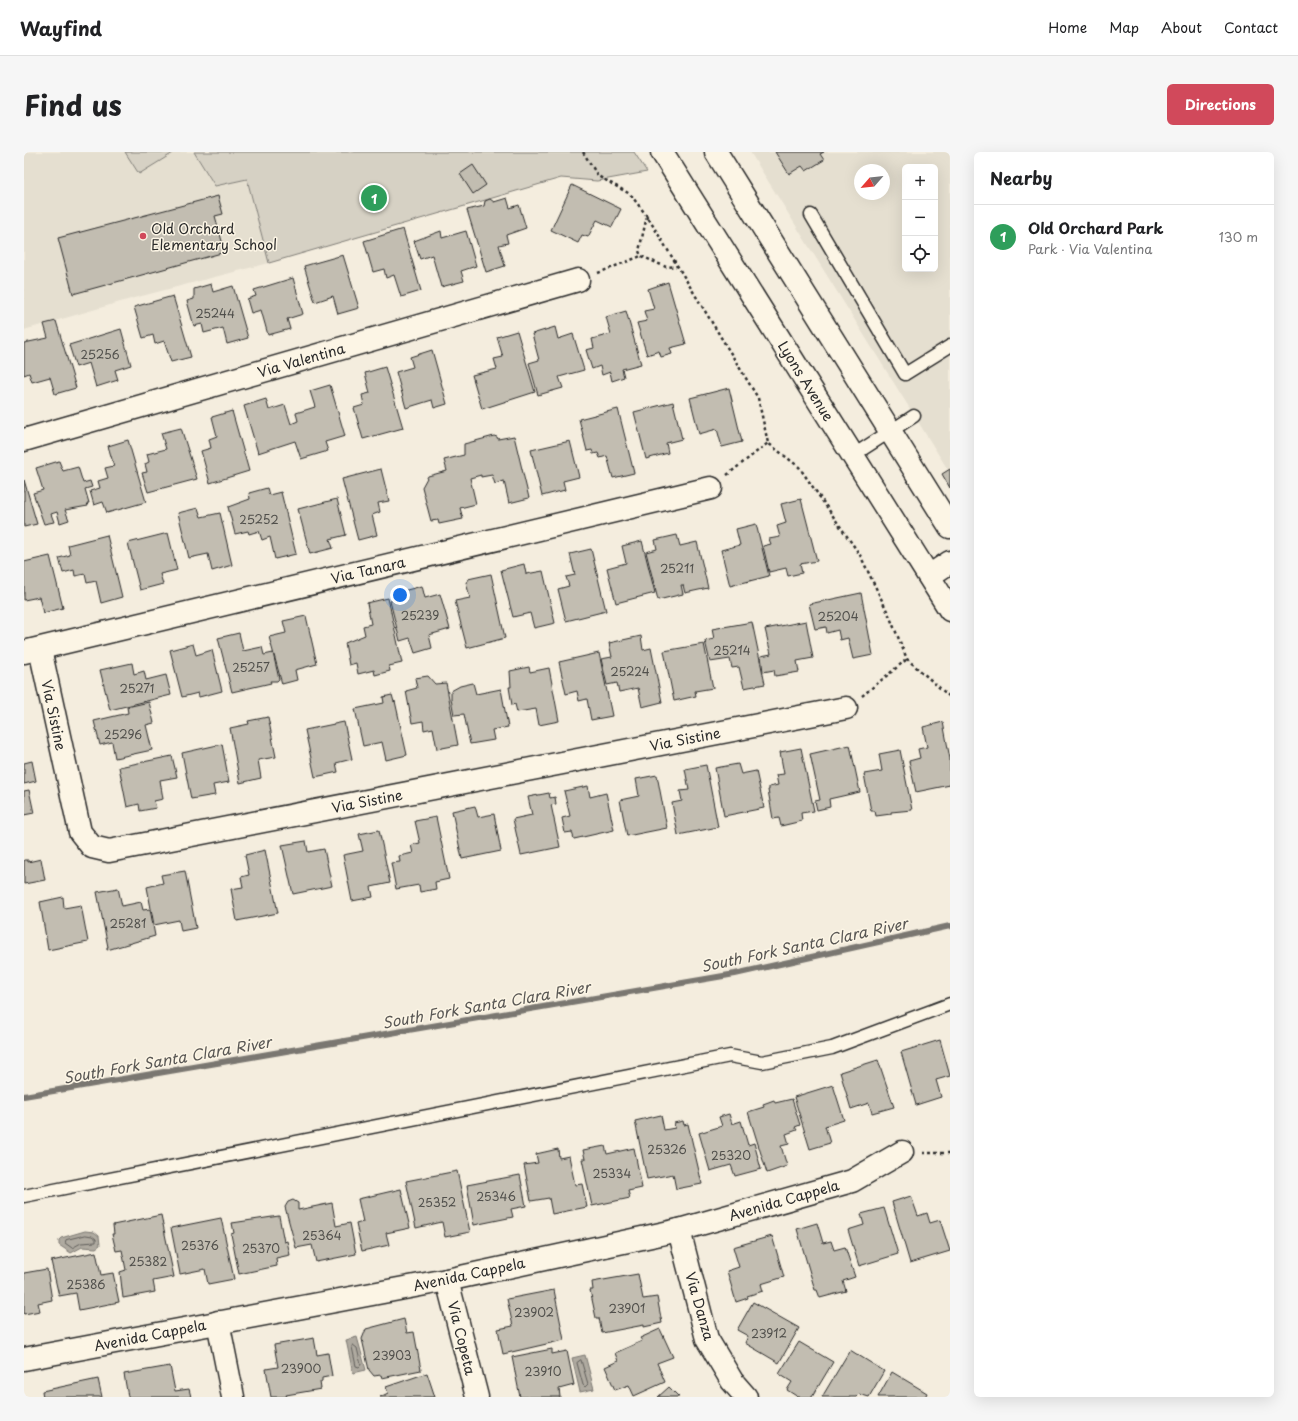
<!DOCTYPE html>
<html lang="en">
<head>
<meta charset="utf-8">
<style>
  body { margin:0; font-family:"Playpen Sans",sans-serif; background:#f6f6f6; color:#202124 }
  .controls { position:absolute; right:12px; top:12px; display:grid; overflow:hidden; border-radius:6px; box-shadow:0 4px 16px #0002 }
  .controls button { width:36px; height:36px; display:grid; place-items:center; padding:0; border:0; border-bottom:1px solid #e0e0e0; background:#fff; color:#202124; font:20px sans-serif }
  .compass { position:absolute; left:830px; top:12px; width:36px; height:36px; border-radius:50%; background:#fff; box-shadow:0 4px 16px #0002; rotate:242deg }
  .you { position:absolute; left:376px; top:443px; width:14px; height:14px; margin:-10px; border:3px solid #fff; border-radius:50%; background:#1a73e8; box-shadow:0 0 0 6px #1a73e833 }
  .badge { display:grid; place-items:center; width:26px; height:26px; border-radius:50%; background:#d1495b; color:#fff; font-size:13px; font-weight:700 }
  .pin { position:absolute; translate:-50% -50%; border:2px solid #fff; box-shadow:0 1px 4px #0006 }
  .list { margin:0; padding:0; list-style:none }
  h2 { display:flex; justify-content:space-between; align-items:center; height:52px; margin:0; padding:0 16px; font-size:17px }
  h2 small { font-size:13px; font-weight:400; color:#757577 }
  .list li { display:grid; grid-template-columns:26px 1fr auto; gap:12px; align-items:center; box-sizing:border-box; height:64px; padding:0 16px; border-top:1px solid #e0e0e0 }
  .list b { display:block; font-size:15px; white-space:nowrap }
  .list p { margin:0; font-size:13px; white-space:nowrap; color:#757577 }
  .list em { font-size:13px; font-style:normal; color:#757577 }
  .icon { flex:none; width:22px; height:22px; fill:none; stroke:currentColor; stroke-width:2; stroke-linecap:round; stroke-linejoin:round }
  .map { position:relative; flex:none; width:926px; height:1245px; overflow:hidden; border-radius:6px }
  header { display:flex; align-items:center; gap:24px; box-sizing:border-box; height:56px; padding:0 20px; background:#fff; border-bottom:1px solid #e0e0e0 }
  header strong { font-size:19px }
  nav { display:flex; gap:22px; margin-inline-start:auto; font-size:14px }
  .intro { display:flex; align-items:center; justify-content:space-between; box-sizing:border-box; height:96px; padding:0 24px }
  h1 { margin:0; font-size:28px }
  .button { padding:10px 18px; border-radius:6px; background:#d1495b; color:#fff; font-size:14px; font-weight:700 }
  main { display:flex; gap:24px; padding:0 24px }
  aside { flex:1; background:#fff; border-radius:6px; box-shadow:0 4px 16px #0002 }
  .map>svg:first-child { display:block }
  .built { fill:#e5dfd0; fill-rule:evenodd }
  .green { fill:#d6d1c4; stroke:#807e78 }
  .water { fill:#afaaa0; stroke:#7a7771 }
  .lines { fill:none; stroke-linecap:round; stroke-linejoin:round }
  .shore { stroke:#605e5a; stroke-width:1 }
  .stream { stroke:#7a7771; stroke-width:6 }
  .building { fill:#c2bdb1; stroke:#2b2b2b }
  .lane-casing { stroke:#2b2b2b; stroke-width:15 }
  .street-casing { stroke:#2b2b2b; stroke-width:25 }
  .secondary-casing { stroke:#2b2b2b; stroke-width:25 }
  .path { stroke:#2b2b2b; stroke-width:2.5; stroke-dasharray:3 3; stroke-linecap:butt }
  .lane { stroke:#fcf5e5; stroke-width:12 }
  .street { stroke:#fcf5e5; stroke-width:22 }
  .secondary { stroke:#fcf5e5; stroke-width:22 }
  .poi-dot { fill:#d1495b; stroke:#fcf5e5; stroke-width:1.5 }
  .labels { text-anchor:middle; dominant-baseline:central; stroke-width:3; stroke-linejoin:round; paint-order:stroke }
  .number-label { font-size:12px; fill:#51504c }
  .poi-label { font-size:14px; fill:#2b2b2b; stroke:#fcf5e5; text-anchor:start }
  .street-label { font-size:14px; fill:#2b2b2b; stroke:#fcf5e5 }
  .water-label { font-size:15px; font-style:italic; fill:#595754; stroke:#fcf5e5 }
</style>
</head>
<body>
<header>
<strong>Wayfind</strong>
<nav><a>Home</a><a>Map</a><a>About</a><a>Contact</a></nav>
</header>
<div class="intro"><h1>Find us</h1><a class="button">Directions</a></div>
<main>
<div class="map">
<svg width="926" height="1245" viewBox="0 0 926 1245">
  <rect width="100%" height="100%" fill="#f4edde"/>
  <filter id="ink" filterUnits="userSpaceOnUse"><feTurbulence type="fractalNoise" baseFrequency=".025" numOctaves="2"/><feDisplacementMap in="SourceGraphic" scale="8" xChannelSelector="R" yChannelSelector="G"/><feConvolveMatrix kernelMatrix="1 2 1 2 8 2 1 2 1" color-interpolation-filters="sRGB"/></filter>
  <g filter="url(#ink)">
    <g class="built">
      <path d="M0,0H170L191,34L223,27L245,111L110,146L0,178Z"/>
      <path d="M726,0H926V321ZM881,15H911V117H881ZM836,18H860V42H836Z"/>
    </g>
    <g class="green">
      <path d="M101,0H148L149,1L115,22Z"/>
      <path d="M170,0H610L623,20L573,29L537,26L245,111L223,27L191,34Z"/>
    </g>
    <g class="water">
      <path d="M61,1079L70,1080L75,1084L76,1093L72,1096L58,1095L47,1101L35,1093V1088L37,1086Z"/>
      <path d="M333,1185L342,1218L329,1221L322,1188Z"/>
      <path d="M561,1203L570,1237L556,1240L548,1206Z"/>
    </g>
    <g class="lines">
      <g class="shore">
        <path d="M62,1083L68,1084L72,1087V1090L57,1091L48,1096L41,1091L42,1088Z"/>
        <path d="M329,1193L333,1196L337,1213L335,1215L332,1214L328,1195Z"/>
        <path d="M557,1208L564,1232L561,1235L559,1233L553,1211Z"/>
      </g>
      <path class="stream" d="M0,944L711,822L926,774"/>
    </g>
    <g class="building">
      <path d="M751,0H800L796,2L800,8L782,19L778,14L765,22Z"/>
      <path d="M449,13L462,33L449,42L436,22Z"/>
      <path d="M548,33L597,57L588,75L573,68L564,85L558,83L554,91L527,78Z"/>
      <path d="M194,44L199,62L191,64L201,100L49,142L34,86Z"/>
      <path d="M483,46L486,56L495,53L502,76L482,83L484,91L475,93L481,114L462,120L443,58L460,54L461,49L466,47L470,50Z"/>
      <path d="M379,77L397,139L377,145L370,123L362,126L360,117L349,120L340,89Z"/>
      <path d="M417,79L418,86L442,79L452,114L437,119L440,129L417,135L408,103L396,107L390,89Z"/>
      <path d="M319,103L335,156L314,162L309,144L291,150L280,114Z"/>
      <path d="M269,126L279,162L263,167L266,177L244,183L237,158L227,161L223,147L232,144L230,138Z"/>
      <path d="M644,130L662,192L646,196L648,202L637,205L635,199L623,203L613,171L623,169L620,159L630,157L624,137Z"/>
      <path d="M187,132L189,140L209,134L224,186L203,192L199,176L180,181L178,172L170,174L163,149L170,147V137Z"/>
      <path d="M149,144L167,205L147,210L140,189L131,192L129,183L119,186L110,155Z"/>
      <path d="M602,159L617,212L598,217L600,225L588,229L586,220L578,223L576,214L568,217L562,198L570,196L568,187L587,182L582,165Z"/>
      <path d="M32,169L52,236L31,242L26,225L8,230L5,221L0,223V191L24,186L20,172Z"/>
      <path d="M531,175L534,187L549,182L560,218L535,225L539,236L514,243L505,211L515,208L508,182Z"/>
      <path d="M97,177L107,213L91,218L94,228L72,235L65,211L52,215L45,193Z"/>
      <path d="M493,179L511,240L458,257L448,223L473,217L470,207L479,205L473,185Z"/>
      <path d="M408,198L423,252L410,256L408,248L382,256L372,220L389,215L386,205Z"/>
      <path d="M361,215L379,276L339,287L330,256L340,253L338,243L346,241L341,221Z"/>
      <path d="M306,233L321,284L301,290L304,299L277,307L271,289L234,301L220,254L242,247L245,258L261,253L267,272L274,269L272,261L291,255L286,239Z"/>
      <path d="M705,236L718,290L698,295L693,277L675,282L666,246Z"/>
      <path d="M649,250L658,287L642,291L644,301L622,307L610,260Z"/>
      <path d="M594,257L610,321L589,326L583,304L576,306L574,301L569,302L568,298L563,299L555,267Z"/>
      <path d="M208,259L225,319L186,331L177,299L187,296L185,287L193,284L188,265Z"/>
      <path d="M157,276L173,327L124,340L118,321L123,320L121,312L125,310L123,302L142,297L137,281Z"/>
      <path d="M470,284L473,285L474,287L490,284L505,346L485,351L480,329L471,332L468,323L457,325V323L446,326L452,352L436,356L439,367L415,372L414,368L407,369L398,335L404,324L423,319L420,308L440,303V292Z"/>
      <path d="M104,288L122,350L83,361L79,350L70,353L66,339L76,336L74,329L84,326L81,316L90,314L84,294Z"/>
      <path d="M546,289L555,325L539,329L541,338L518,344L507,298Z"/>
      <path d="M35,309L39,319L54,315L59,331L66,329L68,335L61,337L65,351H63L64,354L41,358L45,368L36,371L33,360L27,362L30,370L20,372L9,341L19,338L12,316Z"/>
      <path d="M357,317L365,349L354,351L356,360L348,363L353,383L334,388L318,327Z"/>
      <path d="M926,317V336L918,322Z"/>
      <path d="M0,328L13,372L0,375Z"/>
      <path d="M243,336L245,343L257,340L272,402L251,407L246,385L238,388L235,379L225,382L224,379L211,382L204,355L226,347L225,341Z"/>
      <path d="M313,347L322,383L306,387L309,396L286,402L274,357Z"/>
      <path d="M777,347L793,409L776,412L778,421L764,424L762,416L745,420L739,394L747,392L745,387L756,385L753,374L762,371L757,352Z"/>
      <path d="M174,356L177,365L196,361L208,413L188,419L184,402L165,406L154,361Z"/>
      <path d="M732,372L745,424L706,434L697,398L716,393L712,377Z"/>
      <path d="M144,381L153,418L136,422L139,432L116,438L104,391Z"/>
      <path d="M83,383L98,445L77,451L72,429L63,431L61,422L51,424L50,418L39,421L35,406L46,403L44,393Z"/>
      <path d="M653,383L656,394L673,390L684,436L661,441L659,433H657L659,442L634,448L622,400L633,397L631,388Z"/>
      <path d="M618,389L631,441L592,451L583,416L602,411L598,394Z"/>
      <path d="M567,397L582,459L542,469L534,437L545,434L542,425L551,423L546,402Z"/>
      <path d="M26,404L39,456L19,461L15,445L0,448V410Z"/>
      <path d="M500,412L502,422L519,419L531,471L510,476L506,461L489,465L477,418Z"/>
      <path d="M467,422L481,486L443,496L431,449L446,446L442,430L444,429V427Z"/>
      <path d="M398,434L401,446L416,442L426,477L405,483L408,496L391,501L386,486L376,489L366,449L376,446L375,440Z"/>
      <path d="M837,441L849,503L829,507L824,486L816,488L814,478L803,481L802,475L791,477L785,452Z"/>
      <path d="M364,446L378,511L365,514L366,519L351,523L350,518L334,522L332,511L325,513L321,491L341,483L339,474L347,472L343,451Z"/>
      <path d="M282,464L293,512L271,518L273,528L258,532L245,485L262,481L259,469Z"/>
      <path d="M782,469L789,506L773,509L775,520L751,524L750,518L739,520L737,504L747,502L741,477Z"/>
      <path d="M728,470L741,532L720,536L715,515L708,516L706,507L686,510L681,489L690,487L688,477Z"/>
      <path d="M215,481L219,499L238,495L240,503L249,501L255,527L253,529H246L247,531L208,540L194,486Z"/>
      <path d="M617,484L619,498L627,496L638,550L618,555L614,536L595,540L593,531L583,533L577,507L588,505L585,491Z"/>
      <path d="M169,492L172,503L188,498L198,539L175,545L174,541L158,545L146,498Z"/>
      <path d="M680,492L689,536L671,539L672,544L650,549L640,499Z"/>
      <path d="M575,501L588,564L567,568L563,547L555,549L553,539L542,542L535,510Z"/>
      <path d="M108,511L110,522L120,519L122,528L142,523L147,543L86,558L76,518Z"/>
      <path d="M505,515L506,520L525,516L535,569L515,573L512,557L493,560L491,552L488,553L485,535H487L486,519Z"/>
      <path d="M404,524L411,532L422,531L434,593L413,597L409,576L400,578L399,569L388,571L382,539L393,536L391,526Z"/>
      <path d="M449,531L452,542L477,537L484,575L468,578L470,588L446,592L440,562L430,563L427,547V539L436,534Z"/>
      <path d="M368,543L370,550L371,549L383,603L362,608L358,590L339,594L331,557L360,551L359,545Z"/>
      <path d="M125,550L130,571L122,573L128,598L91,606L88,590L76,593L70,569L104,561L103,555Z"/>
      <path d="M244,565L252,605L234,608L237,626L216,631L206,576L225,572L224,569Z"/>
      <path d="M320,570L328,607L312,611L314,620L291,625L281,578Z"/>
      <path d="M919,570L926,607V633L892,640L885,609L896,606L894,597L903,595L899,575Z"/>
      <path d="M198,592L205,630L189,633L191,643L167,647L158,601Z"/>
      <path d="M826,593L836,640L805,647L806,655L793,658L791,649L796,648L786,602Z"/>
      <path d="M777,596L790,659L777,661L778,669L757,674L755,666L749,667L744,638H745V635L754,633L752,623L760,622L756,600Z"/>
      <path d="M876,598L888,658L867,660V662L852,664L851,659H847L840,622L858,619L855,602Z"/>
      <path d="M148,604L153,625L136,628L139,647L130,649L132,656L116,659L115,652L103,655L95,615Z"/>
      <path d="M8,609L12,629L0,632V611Z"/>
      <path d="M714,612L717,622L732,619L740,656L700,664L691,616Z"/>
      <path d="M682,613L694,675L654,683L648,651L658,649L656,639L665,638L661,617Z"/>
      <path d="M633,623L643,676L603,684L596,648L615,644L612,627Z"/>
      <path d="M564,634L566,645L582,641L590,678L550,687L548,680L541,681L538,666L546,664L540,639Z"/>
      <path d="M5,638L10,661L0,663V639Z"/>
      <path d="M525,641L526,646L531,645L532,652L527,653L536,695L497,703L489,667L508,663L504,645Z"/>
      <path d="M451,654L454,665L470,662L477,699L438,707L428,659Z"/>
      <path d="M412,665L425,727L411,730L412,737L396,740L395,733L372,737L367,711L376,710L375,704L389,701L387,693L396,691L391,669Z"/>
      <path d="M355,678L366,731L347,735L349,745L328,749L319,703L339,699L335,682Z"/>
      <path d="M282,689L284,700L300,697L308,734L269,742L258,693Z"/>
      <path d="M241,698L254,761L213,769L207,737L219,735L217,725L225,723L221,703Z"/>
      <path d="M17,707L21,728L0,732V708H4V710Z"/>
      <path d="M161,719L172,776L157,779L155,768L130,773L123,735L139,731L137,723Z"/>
      <path d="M94,736L98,754L117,750L119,758L126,757L131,784L83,798V795H84L73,740Z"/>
      <path d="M39,745L40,756L57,753L64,790L24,798L16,750Z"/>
      <path d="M916,888L926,924L912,928L917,945L892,953L877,900Z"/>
      <path d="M854,908L870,955L848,961L845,951L827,957L816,920Z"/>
      <path d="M809,933L820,968L801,974L806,991L786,997L770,945Z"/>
      <path d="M768,947L776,973L771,975L773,978L762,982L765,992L757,994L763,1014L743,1021L724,960L740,955L739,952L750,948L751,951Z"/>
      <path d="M705,962L708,972L717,969L724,993L730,991L737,1017L711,1024L707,1013L686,1019L675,981L698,974L695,965Z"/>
      <path d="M637,963L640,978L651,976L650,971L659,969L660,973L664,972L678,1032L652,1037L649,1022L623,1027L611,969Z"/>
      <path d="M581,994L583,1002L610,996L618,1036L604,1039L606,1046L568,1054L558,1007H561L559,998Z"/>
      <path d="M534,997L535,1006L545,1004L551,1033L558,1032L563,1055L528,1062L525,1046L507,1049L500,1013L514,1011L512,1002Z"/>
      <path d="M433,1019L446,1080L421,1085L418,1070L392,1076L382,1029Z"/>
      <path d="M496,1023L502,1054L487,1057L489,1065L450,1073L443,1033Z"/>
      <path d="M377,1037L386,1076L362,1081L365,1093L338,1099L332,1072L339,1070L334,1047Z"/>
      <path d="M887,1044L894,1064L903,1061L906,1071L916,1068L926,1099L886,1111L868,1050Z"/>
      <path d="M269,1048L274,1051V1058L308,1051L312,1074L326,1071L332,1102L292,1110L288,1093L272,1096L261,1055L264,1050Z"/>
      <path d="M860,1056L874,1102L835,1114L824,1078L840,1073L837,1062Z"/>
      <path d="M137,1063L150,1125L129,1129L131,1140L99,1146L96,1120L102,1118L98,1098L92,1099L88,1082H90L89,1073Z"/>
      <path d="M255,1064L260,1090L263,1089L266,1103L252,1106L253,1114L215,1122L207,1082L210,1081L208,1071Z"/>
      <path d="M197,1066L210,1127L184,1132L181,1117L156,1122L147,1076Z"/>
      <path d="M793,1071L799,1091L807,1089L810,1098L821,1095L831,1125L819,1129L822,1139L796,1146L793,1138H791L773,1077Z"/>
      <path d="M748,1084L760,1125L737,1132L739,1139L723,1144L724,1146L712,1150L703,1119L715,1115L709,1095Z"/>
      <path d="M72,1100L77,1123L89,1121L95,1150L55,1158L52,1141L35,1144L27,1109Z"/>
      <path d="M23,1117L28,1148L14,1151L16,1159L0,1162V1121Z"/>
      <path d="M614,1122L619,1147L633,1145L638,1171L620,1175V1173L578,1181L575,1166H572L566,1138H569L568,1130Z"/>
      <path d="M530,1138L540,1188L479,1202L474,1177L489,1174L483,1147Z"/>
      <path d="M729,1150L775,1176L755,1211L721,1191L724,1184L713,1178Z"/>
      <path d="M380,1167L383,1181L390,1180L397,1218L358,1226L357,1223L350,1224L345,1218L338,1187L342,1177Z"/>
      <path d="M636,1177L649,1205L633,1211L641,1230L610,1244L605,1233L591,1238L581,1215L594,1209L591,1201L618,1189L616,1186Z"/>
      <path d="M290,1186L293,1203L304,1201L308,1224L298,1226V1229L296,1230L297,1237L262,1243L263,1245H247L242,1217L254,1215L250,1193Z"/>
      <path d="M775,1190L809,1210L788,1245H774L763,1238L768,1230L755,1222Z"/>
      <path d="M528,1197V1202L543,1199L550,1233L535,1237L536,1245H496L488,1205Z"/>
      <path d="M826,1198L860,1219L845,1245L835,1242L832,1245H798Z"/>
      <path d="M146,1214L151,1239L165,1237L167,1245H104L100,1222Z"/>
      <path d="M868,1220L903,1241L901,1245H854Z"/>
      <path d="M403,1221L411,1245H356L364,1241L362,1235Z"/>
      <path d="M74,1227L78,1245H19L18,1239Z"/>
      <path d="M645,1235L655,1245H634Z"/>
    </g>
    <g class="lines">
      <defs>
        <g id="lane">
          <path d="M787,63L881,222L926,194"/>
          <path d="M828,304L890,264"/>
          <path d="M0,1044L706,904L738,910L808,896L926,852"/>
        </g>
        <g id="street">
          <path d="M0,288L554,128"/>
          <path d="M905,424L926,410"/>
          <path d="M16,497L56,680L68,695L85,699L822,556"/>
          <path d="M0,500L687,336"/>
          <path d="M655,1078L683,1187L708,1229L722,1245"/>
          <path d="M423,1128L453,1245"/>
          <path d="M194,1170L209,1245"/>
          <path d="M0,1207L423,1128L655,1078L828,1029L878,1000"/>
        </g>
        <g id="secondary">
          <path d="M638,0L926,458"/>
          <path d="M692,0L926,375"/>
        </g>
      </defs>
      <use href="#lane" class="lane-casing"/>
      <use href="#street" class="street-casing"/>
      <use href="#secondary" class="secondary-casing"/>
      <g class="path">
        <path d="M559,0L574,24L606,42L623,64L734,246L744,291L775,315L836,403L865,463L883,507L926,545"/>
        <path d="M623,64L615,99L617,104L642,115L654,114"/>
        <path d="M574,121L617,104"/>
        <path d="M703,323L744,291"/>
        <path d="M838,544L883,507"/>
        <path d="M899,1001H926"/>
      </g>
      <use href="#lane" class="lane"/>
      <use href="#street" class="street"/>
      <use href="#secondary" class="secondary"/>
    </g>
  </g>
  <circle class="poi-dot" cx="119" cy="84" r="4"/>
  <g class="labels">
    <g class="number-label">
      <text x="191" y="161">25244</text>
      <text x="76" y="202">25256</text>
      <text x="235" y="367">25252</text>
      <text x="653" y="416">25211</text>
      <text x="396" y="463">25239</text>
      <text x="814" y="464">25204</text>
      <text x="708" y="498">25214</text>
      <text x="227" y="515">25257</text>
      <text x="606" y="519">25224</text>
      <text x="113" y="536">25271</text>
      <text x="99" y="582">25296</text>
      <text x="104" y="771">25281</text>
      <text x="643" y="997">25326</text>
      <text x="707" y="1003">25320</text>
      <text x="588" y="1021">25334</text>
      <text x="472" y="1044">25346</text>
      <text x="413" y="1050">25352</text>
      <text x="298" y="1083">25364</text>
      <text x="176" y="1093">25376</text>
      <text x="237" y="1096">25370</text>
      <text x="124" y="1109">25382</text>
      <text x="62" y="1132">25386</text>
      <text x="603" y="1156">23901</text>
      <text x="510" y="1160">23902</text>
      <text x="745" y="1181">23912</text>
      <text x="368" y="1203">23903</text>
      <text x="277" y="1216">23900</text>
      <text x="519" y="1219">23910</text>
    </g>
    <g class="poi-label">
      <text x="127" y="76">Old Orchard<tspan x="127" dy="16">Elementary School</tspan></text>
    </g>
    <g class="street-label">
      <text transform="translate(277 208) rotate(-16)">Via Valentina</text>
      <text transform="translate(782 229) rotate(58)">Lyons Avenue</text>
      <text transform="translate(344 418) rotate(-13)">Via Tanara</text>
      <text transform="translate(30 563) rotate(78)">Via Sistine</text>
      <text transform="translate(661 587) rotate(-11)">Via Sistine</text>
      <text transform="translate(343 649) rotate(-11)">Via Sistine</text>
      <text transform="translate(760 1048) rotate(-16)">Avenida Cappela</text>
      <text transform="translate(445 1122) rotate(-12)">Avenida Cappela</text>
      <text transform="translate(676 1154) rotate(74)">Via Danza</text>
      <text transform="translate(126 1183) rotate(-11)">Avenida Cappela</text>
      <text transform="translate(438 1186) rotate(76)">Via Copeta</text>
    </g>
    <g class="water-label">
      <text transform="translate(780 792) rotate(-12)">South Fork Santa Clara River</text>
      <text transform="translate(462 852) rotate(-10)">South Fork Santa Clara River</text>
      <text transform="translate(143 907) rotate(-10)">South Fork Santa Clara River</text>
    </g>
  </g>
</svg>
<div class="controls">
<button>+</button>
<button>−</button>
<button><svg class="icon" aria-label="locate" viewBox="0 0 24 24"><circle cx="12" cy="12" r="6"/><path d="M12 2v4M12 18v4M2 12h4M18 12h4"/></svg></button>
</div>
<svg class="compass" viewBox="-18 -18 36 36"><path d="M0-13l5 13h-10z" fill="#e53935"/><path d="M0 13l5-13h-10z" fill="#757577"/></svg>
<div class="you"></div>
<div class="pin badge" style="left:350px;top:46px;background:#2e9e5b">1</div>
</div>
<aside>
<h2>Nearby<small></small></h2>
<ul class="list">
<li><span class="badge" style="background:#2e9e5b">1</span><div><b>Old Orchard Park</b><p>Park · Via Valentina</p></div><em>130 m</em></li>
</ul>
</aside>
</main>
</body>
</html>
